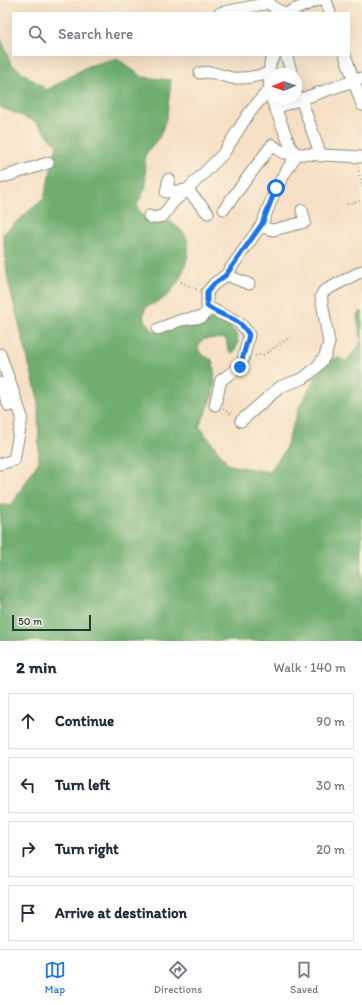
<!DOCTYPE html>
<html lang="en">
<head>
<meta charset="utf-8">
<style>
  body { margin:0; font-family:Itim,sans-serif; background:#f6f6f7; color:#1f2937 }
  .compass { position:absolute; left:266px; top:68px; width:36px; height:36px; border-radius:50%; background:#fff; box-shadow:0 4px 16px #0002; rotate:268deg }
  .scale { position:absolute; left:12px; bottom:10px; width:79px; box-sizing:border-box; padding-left:4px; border:2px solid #1f3d34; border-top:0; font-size:11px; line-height:14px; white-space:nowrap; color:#1f3d34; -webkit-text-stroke:3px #fcf5e5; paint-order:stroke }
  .stop { position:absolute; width:12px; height:12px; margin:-9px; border:3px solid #1a73e8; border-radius:50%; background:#fff }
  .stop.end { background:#1a73e8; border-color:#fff; box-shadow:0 1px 4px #0008 }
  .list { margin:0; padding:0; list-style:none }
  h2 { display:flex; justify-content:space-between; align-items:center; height:52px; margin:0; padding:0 16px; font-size:17px }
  h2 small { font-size:13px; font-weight:400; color:#747a83 }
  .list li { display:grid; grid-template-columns:26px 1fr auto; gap:12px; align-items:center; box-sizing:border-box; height:56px; margin:0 8px 8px; padding:0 8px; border:1px solid #e0e1e3; border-radius:0px }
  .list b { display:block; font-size:15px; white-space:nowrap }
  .list em { font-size:13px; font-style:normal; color:#747a83 }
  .icon { flex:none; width:22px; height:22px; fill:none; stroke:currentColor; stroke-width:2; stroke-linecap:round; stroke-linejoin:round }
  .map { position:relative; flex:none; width:362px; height:641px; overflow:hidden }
  .search { position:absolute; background:#fff; box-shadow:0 4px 16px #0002; left:12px; right:12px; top:12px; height:44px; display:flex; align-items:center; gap:10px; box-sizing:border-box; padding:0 14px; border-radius:0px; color:#747a83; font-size:15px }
  .sheet { height:308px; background:#fff }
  nav { display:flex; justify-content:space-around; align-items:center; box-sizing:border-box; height:56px; border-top:1px solid #e0e1e3; background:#fff; font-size:11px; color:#747a83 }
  nav a { display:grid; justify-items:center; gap:2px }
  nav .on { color:#1a73e8 }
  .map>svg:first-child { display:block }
  .forest { fill:#6fae6f; stroke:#477652 }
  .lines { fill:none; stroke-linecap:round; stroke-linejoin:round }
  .street-casing { stroke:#8a8e7c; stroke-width:13 }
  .path { stroke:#8a8e7c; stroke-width:2; stroke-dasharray:1 3; stroke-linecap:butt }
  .street { stroke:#fff; stroke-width:11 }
  .route { stroke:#1a73e8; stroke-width:5 }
</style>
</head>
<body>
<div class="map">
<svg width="362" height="641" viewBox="0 0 362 641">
  <rect width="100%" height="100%" fill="#fcf5e5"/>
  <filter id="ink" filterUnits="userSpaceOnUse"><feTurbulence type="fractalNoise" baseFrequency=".025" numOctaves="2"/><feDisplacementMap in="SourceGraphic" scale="8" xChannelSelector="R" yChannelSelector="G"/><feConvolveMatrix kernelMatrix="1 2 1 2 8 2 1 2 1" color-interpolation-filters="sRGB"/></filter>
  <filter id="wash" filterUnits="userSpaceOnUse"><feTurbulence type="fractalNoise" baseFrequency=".012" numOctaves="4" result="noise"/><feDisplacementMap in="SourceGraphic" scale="16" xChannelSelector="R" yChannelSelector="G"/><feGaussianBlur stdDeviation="0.9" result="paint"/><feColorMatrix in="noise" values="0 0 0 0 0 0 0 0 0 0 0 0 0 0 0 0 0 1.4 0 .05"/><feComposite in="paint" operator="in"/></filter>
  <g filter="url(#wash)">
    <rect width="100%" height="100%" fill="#f6e0c5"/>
    <path class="forest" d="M0,36L11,64L47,90L88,66L117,58L142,77L171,80L167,116L160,136L145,155L146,187L137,205C145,224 150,222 170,221C174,225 181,229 184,233C196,249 181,280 170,293C163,300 155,303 146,307L143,317L153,331H159L208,317L232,328L237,335L238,344L234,352L231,353L228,350L226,338L205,339L201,341L198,348L201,354L212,360C219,386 211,404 199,426L229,465L269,472L284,452L299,408L316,376L327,361L338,358L346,361L361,343L357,315L362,311V641H0V505L11,506L39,461L38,399L8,281L3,234L44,198L57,146L36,122L0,107Z"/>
  </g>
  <g filter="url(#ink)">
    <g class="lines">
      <defs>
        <g id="street">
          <path d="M267,0L274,8L284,13"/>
          <path d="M326,0L330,13"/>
          <path d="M220,13L269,3"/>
          <path d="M290,13L291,11L318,0"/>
          <path d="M275,55L270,63L269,92L290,146L296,155"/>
          <path d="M286,55L292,74"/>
          <path d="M345,55L362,105"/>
          <path d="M200,73C211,70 221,76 232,78C244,79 258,76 270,73"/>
          <path d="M301,99L321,156"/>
          <path d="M275,108L362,78"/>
          <path d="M0,178L48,163"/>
          <path d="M169,179L166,192L187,190"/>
          <path d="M224,209L272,145L284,153L362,157"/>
          <path d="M208,213L187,190L223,154L249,113L266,93L269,92"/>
          <path d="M149,216L152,218L163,216L173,202L187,190"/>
          <path d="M260,227L273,230L305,222L302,210"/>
          <path d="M226,275L249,284"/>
          <path d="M158,329L181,320L202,317L210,308"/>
          <path d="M0,354L22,417L14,460L0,464"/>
          <path d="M0,383L9,406"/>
          <path d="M215,405L221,380L240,367L242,364L249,335C239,316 223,318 207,306V292L214,284L226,275L262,224L276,188L296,155"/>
          <path d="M241,421L280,387L304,378L317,367L325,356L329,343L321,296L324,291L362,271"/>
        </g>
      </defs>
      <use href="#street" class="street-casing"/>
      <g class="path">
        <path d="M358,167L362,187"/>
        <path d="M347,204L362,200"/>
        <path d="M181,282L198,290"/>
        <path d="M255,356L265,354L290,337"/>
        <path d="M223,409L233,415"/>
      </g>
      <use href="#street" class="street"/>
    </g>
  </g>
  <g class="lines" filter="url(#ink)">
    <path class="route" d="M240,367L249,335C239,316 223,318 207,306V292L214,284L226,275L262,224L276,188"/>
  </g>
</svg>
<svg class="compass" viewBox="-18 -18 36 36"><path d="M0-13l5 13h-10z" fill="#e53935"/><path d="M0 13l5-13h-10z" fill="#747a83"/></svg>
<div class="scale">50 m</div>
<div class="stop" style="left:276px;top:188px"></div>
<div class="stop end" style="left:240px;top:367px"></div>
<div class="search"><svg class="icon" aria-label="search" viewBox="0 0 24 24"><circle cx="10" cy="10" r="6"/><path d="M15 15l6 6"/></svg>Search here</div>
</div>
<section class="sheet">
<h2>2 min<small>Walk · 140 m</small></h2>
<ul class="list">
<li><svg class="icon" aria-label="ahead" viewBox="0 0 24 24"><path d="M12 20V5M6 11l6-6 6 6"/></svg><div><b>Continue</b></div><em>90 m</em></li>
<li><svg class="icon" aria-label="left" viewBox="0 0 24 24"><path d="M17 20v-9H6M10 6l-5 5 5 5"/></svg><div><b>Turn left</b></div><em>30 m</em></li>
<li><svg class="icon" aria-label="right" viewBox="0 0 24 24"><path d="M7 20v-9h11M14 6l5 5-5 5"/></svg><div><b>Turn right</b></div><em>20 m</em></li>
<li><svg class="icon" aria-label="arrive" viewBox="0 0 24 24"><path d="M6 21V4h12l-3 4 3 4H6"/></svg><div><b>Arrive at destination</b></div></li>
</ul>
</section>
<nav>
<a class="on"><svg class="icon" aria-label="map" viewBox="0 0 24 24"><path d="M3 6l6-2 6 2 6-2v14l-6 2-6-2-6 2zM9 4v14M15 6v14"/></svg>Map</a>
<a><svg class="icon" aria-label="directions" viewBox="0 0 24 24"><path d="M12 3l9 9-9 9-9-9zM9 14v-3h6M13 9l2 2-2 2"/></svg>Directions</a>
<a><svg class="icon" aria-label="saved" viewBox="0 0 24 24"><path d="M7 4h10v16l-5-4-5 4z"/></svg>Saved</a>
</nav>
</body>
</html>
